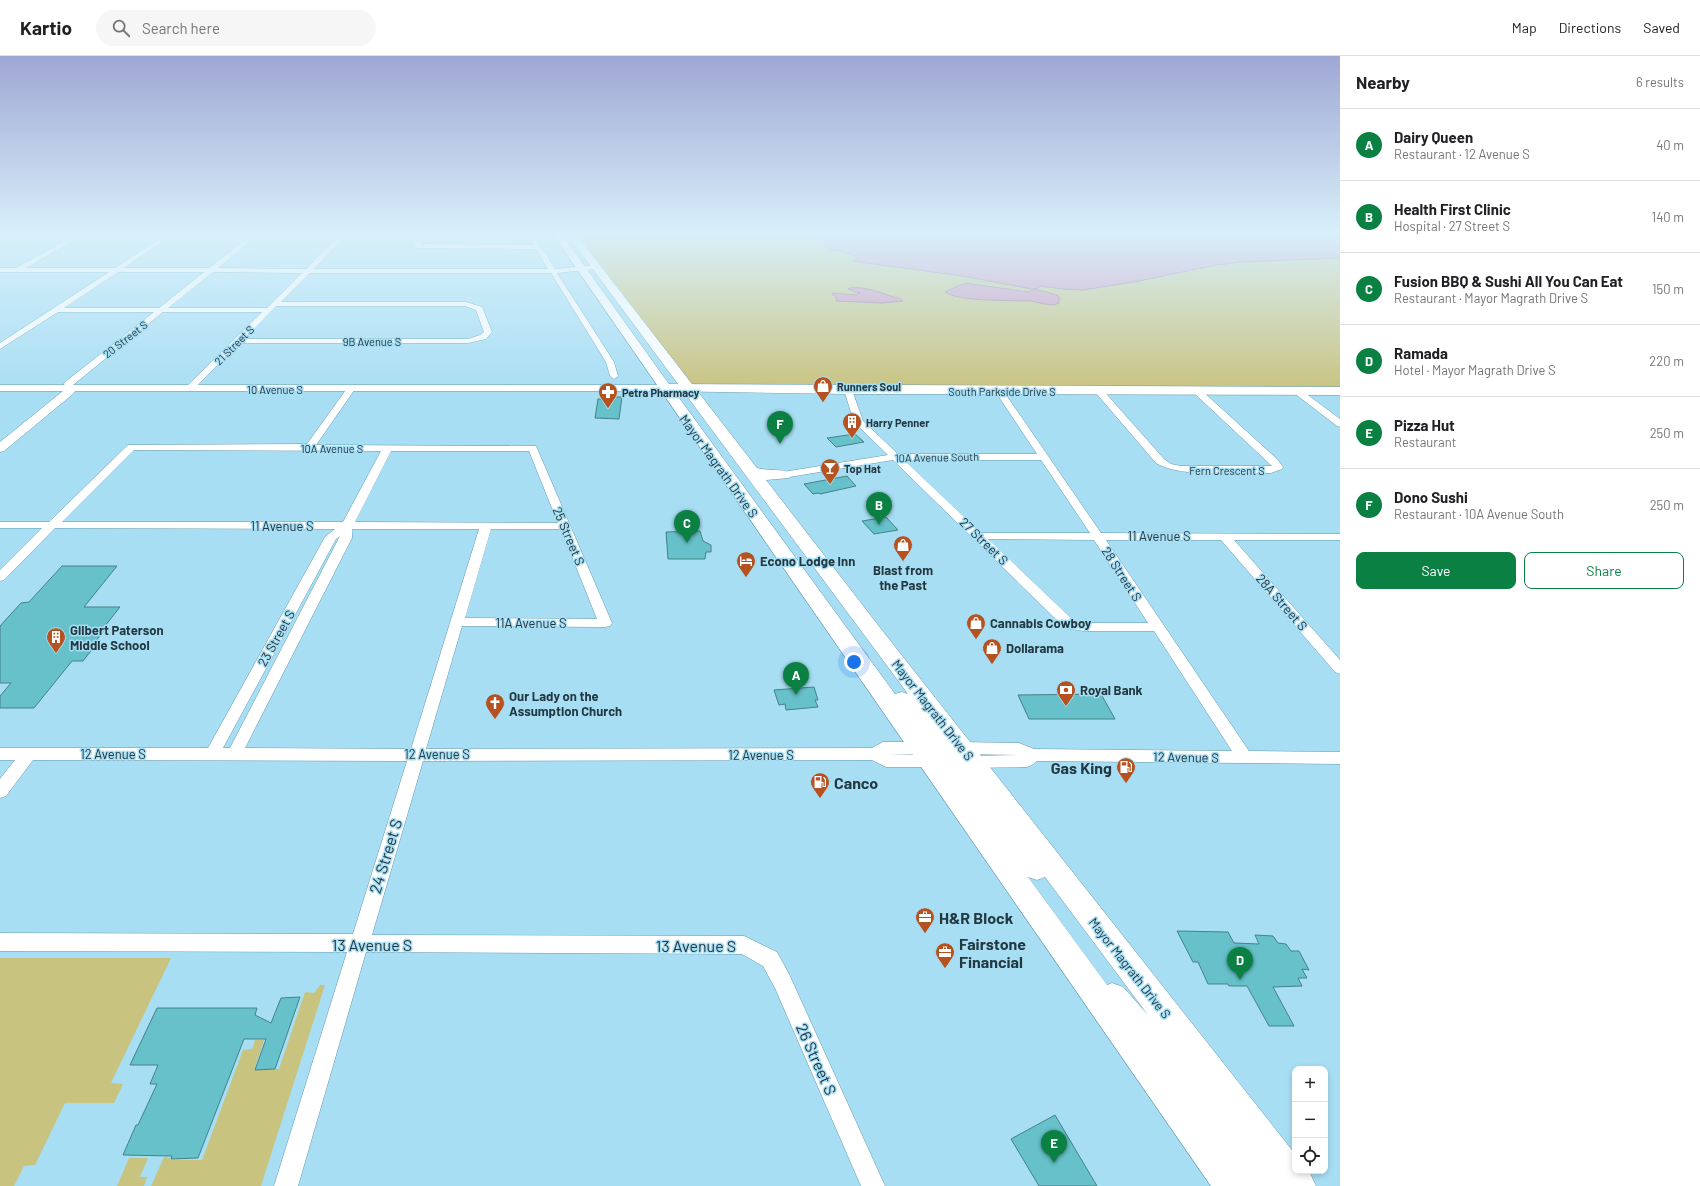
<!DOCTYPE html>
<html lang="en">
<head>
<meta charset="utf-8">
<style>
  body { margin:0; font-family:Barlow,sans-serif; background:#f6f6f6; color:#202124 }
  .controls { position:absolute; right:12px; bottom:12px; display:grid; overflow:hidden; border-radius:8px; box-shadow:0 2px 6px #0003 }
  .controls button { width:36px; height:36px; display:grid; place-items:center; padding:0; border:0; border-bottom:1px solid #e0e0e0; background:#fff; color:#202124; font:20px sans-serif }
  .you { position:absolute; left:854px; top:606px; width:14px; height:14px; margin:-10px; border:3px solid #fff; border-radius:50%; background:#1a73e8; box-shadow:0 0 0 6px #1a73e833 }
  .badge { display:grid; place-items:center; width:26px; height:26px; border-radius:50%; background:#0b8043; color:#fff; font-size:13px; font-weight:700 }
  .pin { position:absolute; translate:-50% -33px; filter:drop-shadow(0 1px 2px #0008) }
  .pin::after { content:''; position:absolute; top:21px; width:14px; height:12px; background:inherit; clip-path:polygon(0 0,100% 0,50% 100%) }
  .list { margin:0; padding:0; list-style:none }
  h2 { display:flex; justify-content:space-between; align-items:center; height:52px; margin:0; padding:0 16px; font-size:17px }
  h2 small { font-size:13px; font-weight:400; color:#757577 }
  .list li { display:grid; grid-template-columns:26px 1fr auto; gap:12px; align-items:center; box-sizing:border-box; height:72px; padding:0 16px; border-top:1px solid #e0e0e0 }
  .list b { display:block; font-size:15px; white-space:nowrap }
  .list p { margin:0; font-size:13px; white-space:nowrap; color:#757577 }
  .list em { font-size:13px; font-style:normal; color:#757577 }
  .actions { display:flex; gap:8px; padding:12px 16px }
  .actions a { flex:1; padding:9px 0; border:1px solid #0b8043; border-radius:8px; text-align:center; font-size:14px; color:#0b8043 }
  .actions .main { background:#0b8043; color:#fff }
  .icon { flex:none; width:22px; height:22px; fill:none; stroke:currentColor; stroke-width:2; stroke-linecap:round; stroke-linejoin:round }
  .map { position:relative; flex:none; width:1340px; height:1130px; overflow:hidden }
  header { display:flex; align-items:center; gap:24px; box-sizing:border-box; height:56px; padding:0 20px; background:#fff; border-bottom:1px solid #e0e0e0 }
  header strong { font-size:19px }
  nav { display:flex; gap:22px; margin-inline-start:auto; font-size:14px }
  .search { width:280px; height:36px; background:#f6f6f6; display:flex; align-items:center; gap:10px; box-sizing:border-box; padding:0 14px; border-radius:22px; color:#757577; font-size:15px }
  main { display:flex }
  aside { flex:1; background:#fff }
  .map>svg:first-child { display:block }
  .green { fill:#c9c380 }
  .water { fill:#d193b7; stroke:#9d7894 }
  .building { fill:#66c1ca; stroke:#468187 }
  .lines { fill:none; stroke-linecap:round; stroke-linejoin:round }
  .minor-casing { stroke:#6599ad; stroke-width:1 }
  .tertiary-casing { stroke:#6599ad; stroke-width:1 }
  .secondary-casing { stroke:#6599ad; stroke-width:1 }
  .primary-casing { stroke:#6599ad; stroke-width:1 }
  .minor { fill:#fff; fill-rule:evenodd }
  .tertiary { fill:#fff; fill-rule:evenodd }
  .secondary { fill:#fff; fill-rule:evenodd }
  .primary { fill:#fff; fill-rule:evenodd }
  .labels { text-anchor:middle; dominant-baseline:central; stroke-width:3; stroke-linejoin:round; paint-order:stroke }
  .far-street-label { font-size:11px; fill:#233942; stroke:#a8def4 }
  .far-poi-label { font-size:11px; font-weight:bold; fill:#233942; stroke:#a8def4; text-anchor:start }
  .street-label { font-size:13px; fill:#233942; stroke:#a8def4 }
  .poi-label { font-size:13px; font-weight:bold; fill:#233942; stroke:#a8def4; text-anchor:start }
  .near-poi-label { font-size:16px; font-weight:bold; fill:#233942; stroke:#a8def4; text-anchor:start }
  .near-street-label { font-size:16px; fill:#233942; stroke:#a8def4 }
</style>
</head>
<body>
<header>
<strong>Kartio</strong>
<div class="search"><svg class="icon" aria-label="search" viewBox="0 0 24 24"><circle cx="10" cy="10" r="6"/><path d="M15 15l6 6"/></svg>Search here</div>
<nav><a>Map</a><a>Directions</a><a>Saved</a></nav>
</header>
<main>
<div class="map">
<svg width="1340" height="1130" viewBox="0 0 1340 1130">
  <rect width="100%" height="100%" fill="#a8def4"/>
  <g class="green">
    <path d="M577,177H815L822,182L832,195L839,194L855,200L857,202L853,205L962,220L1032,232L1040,230L1063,233L1083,234L1111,230L1216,209L1243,206L1340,202V332L698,330L690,327Z"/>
    <path d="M0,902H171L111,1027L123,1028L114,1047H65L35,1109L24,1110L14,1130H0Z"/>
    <path d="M320,929H325L261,1130H151L164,1101L170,1102V1104H202L243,994L252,993L255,984H264L254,1014L279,1013L305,936L314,937Z"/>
    <path d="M129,1102H148L140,1121H147L144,1130H117Z"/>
  </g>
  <g class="water">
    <path d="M815,178L1340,177V202L1243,206L1216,209L1134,226L1083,234L1063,233L1040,230L1038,231L1039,232L1032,233L962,220L852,205L857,202L855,200L839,194L829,195L821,183L822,182Z"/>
    <path d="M965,227L1028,236L1033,234H1039L1057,239L1059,241V247C1050,252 1038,245 1029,245C1010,244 959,246 945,236C950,234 961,228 965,228Z"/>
    <path d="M850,232C864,230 878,236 891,240C896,242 899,241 903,245L882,247L836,245L837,242L832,238V237L855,239L860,237L848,233Z"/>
  </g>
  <g class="building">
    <path d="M610,341H622L619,363L595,362L598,343H609Z"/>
    <path d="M855,378L864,386L836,391L827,382Z"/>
    <path d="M847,420L856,430L820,438L819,437L813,438L804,428Z"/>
    <path d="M886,461L898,474L874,478L862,465Z"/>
    <path d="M700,475L703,485L711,489V496H706L705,503H668L666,476Z"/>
    <path d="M62,510H117L84,551H120L101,575H104L91,591H94L83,605H72L34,652H0V640L11,627H0V570L21,547L29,546Z"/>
    <path d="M814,631L818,644H815L818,651L786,654L785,648L779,649L774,634Z"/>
    <path d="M1101,638L1115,663H1029L1018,639Z"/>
    <path d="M1177,875L1228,876L1234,887L1259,888L1255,879L1273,880L1278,887L1286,888L1291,895H1299L1309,914L1302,913L1307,922H1298L1302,930L1273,931L1294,970H1269L1247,930H1229L1228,928H1208L1198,906H1193Z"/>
    <path d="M300,941L275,1013L255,1014L266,983H244L198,1102L171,1103L172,1100L123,1099L136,1069H138L157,1028H150L158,1009H130L157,952H257L255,959L271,967L281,942Z"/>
    <path d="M1055,1059L1097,1130H1039L1011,1083Z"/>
  </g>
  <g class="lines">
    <defs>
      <g id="minor">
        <path d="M0,177H4L0,180Z"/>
        <path d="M79,177H87L26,212H115L168,177H176L124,212H209L254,177H261L218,212L306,213L342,177H349L314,213H548L536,193L416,192L413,190L423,177H429L421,188L534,189L526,177H532L555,213L595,209L598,211L595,213L557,217L614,306L618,320L614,323L610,320L606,306L551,217H310L281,246H466L482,251L492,276L486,283L468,287H239L193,334L190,335L186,332L187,330L262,256H163L73,329L74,332L73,334H67L64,328L65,326L154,256H58L0,293V287L109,216H0V212H16ZM118,216H204L159,252H64ZM213,216L302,217L267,252H168ZM276,250H465L476,254L484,276L480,279L468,283H244Z"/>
        <path d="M351,330L355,333L316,389L536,390L612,567L610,570L605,571L462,570L426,693L872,692L883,686H925L930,688L933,692L930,696L925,698H887L934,699L939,701L942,705L939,709L934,711H886L872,704L423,705L372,879L744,880L777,896L789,918L885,1130H861L775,932L763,910L742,898L366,896L298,1130H274L347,896L0,895V877L353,878L407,705L33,704L6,740L0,742V723L15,704H0V692H208L325,481L335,473L55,472L4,524L0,525V514L42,472H0V466H49L128,389L307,388L348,331ZM134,394L381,395L343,466H62ZM391,395H529L558,467L355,466ZM352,473H479L411,693L245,692L352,482ZM491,473H561L597,563L465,562ZM340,480L230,692H223L336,483Z"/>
        <path d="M848,331L852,334L863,365L898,398H1037L995,335L999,332L1002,333L1101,477L1340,478V484H1234L1340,604V618L1335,616L1221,484H1106L1249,695L1340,696V708L1037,705L1032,709L1027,711L968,712L962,710L960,706L962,702L968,700L1018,699L959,698L954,696L951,692L954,688L959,686L1019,687L1034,693L1232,695L1154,575H1084L1065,572L893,404L783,422L779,421L778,419L779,417L783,416L888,399L854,366L844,334ZM904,404H1041L1090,477H981ZM988,483L1094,484L1148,567H1084L1074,565Z"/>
        <path d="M1099,332L1102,333L1164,403L1171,408L1181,410H1272L1194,337L1193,335L1197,332L1200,333L1277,403L1283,411L1282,413L1271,417C1242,417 1180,422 1156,407L1096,337L1095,335Z"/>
        <path d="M1297,332L1300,333L1340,363V371L1337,370L1294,337L1293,335Z"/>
      </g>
      <path id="tertiary" d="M0,329H664L669,332L664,335H75L73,338L4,395L0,396V386L63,335H0Z"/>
      <path id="secondary" d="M664,328L1340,331V339L848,338L660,335L658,332L660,329Z"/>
      <path id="primary" d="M552,177H561L666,324L895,638L902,636L908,638L566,177H575L757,412C768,415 778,413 789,416L791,419L789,422L766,424L881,573L1295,1098V1115H1309L1316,1130H1211ZM1028,821L1037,824L1045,821L1148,959L1123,931L1112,927L1107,929Z"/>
    </defs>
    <use href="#minor" class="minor-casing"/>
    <use href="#tertiary" class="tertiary-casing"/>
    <use href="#secondary" class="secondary-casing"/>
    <use href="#primary" class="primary-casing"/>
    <use href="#minor" class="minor"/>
    <use href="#tertiary" class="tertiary"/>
    <use href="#secondary" class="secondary"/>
    <use href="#primary" class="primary"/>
  </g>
  <linearGradient id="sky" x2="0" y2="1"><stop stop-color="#9fa7d4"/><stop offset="0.53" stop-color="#d8f0fa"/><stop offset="1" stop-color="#d8f0fa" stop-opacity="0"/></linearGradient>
  <rect width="1340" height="336" fill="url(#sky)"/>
  <defs>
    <symbol id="shop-pin" viewBox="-11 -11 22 30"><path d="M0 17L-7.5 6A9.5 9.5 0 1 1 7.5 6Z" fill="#b6521f" stroke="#a8def4"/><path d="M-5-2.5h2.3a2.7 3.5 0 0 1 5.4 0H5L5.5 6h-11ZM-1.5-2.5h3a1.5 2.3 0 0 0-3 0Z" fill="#fff"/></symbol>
    <symbol id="pharmacy-pin" viewBox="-11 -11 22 30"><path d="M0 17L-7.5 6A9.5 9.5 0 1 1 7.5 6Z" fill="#b6521f" stroke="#a8def4"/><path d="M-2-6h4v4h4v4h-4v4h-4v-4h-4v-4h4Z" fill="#fff"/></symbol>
    <symbol id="building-pin" viewBox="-11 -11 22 30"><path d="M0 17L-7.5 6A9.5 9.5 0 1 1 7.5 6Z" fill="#b6521f" stroke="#a8def4"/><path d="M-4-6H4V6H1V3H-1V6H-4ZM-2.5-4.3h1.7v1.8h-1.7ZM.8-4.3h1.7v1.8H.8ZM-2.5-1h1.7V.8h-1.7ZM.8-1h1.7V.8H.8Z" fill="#fff"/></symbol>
    <symbol id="bar-pin" viewBox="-11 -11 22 30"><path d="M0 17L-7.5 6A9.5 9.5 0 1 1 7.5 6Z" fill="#b6521f" stroke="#a8def4"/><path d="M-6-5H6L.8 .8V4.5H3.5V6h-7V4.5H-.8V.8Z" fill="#fff"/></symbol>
    <symbol id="hotel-pin" viewBox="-11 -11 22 30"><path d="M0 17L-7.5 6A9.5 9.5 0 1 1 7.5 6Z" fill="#b6521f" stroke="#a8def4"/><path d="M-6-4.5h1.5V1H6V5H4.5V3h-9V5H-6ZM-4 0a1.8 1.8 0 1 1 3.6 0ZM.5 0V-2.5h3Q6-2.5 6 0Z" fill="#fff"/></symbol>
    <symbol id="bank-pin" viewBox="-11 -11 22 30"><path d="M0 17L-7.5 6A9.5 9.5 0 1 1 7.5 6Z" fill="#b6521f" stroke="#a8def4"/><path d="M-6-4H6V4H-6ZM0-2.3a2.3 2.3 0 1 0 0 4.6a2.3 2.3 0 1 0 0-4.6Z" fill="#fff"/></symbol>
    <symbol id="church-pin" viewBox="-11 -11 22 30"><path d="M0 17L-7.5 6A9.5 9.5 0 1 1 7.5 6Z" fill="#b6521f" stroke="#a8def4"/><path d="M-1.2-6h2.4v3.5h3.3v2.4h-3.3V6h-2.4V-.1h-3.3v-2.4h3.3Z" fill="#fff"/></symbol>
    <symbol id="fuel-pin" viewBox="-11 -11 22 30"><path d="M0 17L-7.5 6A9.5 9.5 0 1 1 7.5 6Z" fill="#b6521f" stroke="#a8def4"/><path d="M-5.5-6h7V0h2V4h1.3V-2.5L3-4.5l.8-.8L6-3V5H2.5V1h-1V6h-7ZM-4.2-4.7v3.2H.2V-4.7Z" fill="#fff"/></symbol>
    <symbol id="office-pin" viewBox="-11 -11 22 30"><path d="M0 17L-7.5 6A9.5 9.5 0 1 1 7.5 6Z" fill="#b6521f" stroke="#a8def4"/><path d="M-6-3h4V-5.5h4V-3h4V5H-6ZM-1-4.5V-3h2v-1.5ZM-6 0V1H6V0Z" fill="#fff"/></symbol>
  </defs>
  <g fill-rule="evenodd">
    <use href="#shop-pin" x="812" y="319" width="22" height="30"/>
    <use href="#pharmacy-pin" x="597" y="325" width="22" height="30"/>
    <use href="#building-pin" x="841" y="355" width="22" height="30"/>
    <use href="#bar-pin" x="819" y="401" width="22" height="30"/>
    <use href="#shop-pin" x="892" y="478" width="22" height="30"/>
    <use href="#hotel-pin" x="735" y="494" width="22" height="30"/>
    <use href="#shop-pin" x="965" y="556" width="22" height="30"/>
    <use href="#building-pin" x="45" y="570" width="22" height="30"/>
    <use href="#shop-pin" x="981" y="581" width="22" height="30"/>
    <use href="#bank-pin" x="1055" y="623" width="22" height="30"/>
    <use href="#church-pin" x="484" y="636" width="22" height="30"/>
    <use href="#fuel-pin" x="1115" y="700" width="22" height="30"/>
    <use href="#fuel-pin" x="809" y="715" width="22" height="30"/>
    <use href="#office-pin" x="914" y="850" width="22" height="30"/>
    <use href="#office-pin" x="934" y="885" width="22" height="30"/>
  </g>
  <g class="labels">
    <g class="far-street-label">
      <text transform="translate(125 283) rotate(-38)">20 Street S</text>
      <text x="372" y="285">9B Avenue S</text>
      <text transform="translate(234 289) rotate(-45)">21 Street S</text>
      <text x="275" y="333">10 Avenue S</text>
      <text x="1002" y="335">South Parkside Drive S</text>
      <text x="332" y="392">10A Avenue S</text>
      <text transform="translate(937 401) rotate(-1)">10A Avenue South</text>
      <text x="1227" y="414">Fern Crescent S</text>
    </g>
    <g class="far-poi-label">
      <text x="837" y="330">Runners Soul</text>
      <text x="622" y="336">Petra Pharmacy</text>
      <text x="866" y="366">Harry Penner</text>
      <text x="844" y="412">Top Hat</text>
    </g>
    <g class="street-label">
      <text transform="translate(719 410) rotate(54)">Mayor Magrath Drive S</text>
      <text x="282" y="470">11 Avenue S</text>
      <text transform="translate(569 480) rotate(67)">25 Street S</text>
      <text x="1159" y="480">11 Avenue S</text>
      <text transform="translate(984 485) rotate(44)">27 Street S</text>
      <text transform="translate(1122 518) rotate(57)">28 Street S</text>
      <text transform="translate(1282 546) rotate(49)">28A Street S</text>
      <text x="531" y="567">11A Avenue S</text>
      <text transform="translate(276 582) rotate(-61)">23 Street S</text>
      <text transform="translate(933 654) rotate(52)">Mayor Magrath Drive S</text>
      <text x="113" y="698">12 Avenue S</text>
      <text x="437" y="698">12 Avenue S</text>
      <text x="761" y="699">12 Avenue S</text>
      <text transform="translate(1186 701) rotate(1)">12 Avenue S</text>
      <text transform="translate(1130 912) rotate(52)">Mayor Magrath Drive S</text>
    </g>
    <g class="poi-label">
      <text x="760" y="505">Econo Lodge Inn</text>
      <text x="903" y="514" text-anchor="middle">Blast from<tspan x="903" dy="15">the Past</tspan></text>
      <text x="990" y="567">Cannabis Cowboy</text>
      <text x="70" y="574">Gilbert Paterson<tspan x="70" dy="15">Middle School</tspan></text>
      <text x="1006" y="592">Dollarama</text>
      <text x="1080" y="634">Royal Bank</text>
      <text x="509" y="640">Our Lady on the<tspan x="509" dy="15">Assumption Church</tspan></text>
    </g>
    <g class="near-poi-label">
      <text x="1112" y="711" text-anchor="end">Gas King</text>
      <text x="834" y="726">Canco</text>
      <text x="939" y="861">H&amp;R Block</text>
      <text x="959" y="887">Fairstone<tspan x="959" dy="18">Financial</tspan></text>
    </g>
    <g class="near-street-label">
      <text transform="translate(385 800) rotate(-73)">24 Street S</text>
      <text x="372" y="888">13 Avenue S</text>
      <text x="696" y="889">13 Avenue S</text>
      <text transform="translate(817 1003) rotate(66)">26 Street S</text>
    </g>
  </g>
</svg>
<div class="controls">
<button>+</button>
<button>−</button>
<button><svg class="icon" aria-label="locate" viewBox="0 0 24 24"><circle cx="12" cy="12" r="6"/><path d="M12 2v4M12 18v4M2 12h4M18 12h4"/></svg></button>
</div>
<div class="you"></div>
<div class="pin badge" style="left:796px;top:639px">A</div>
<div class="pin badge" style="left:879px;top:469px">B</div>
<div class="pin badge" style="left:687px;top:487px">C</div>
<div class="pin badge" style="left:1240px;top:924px">D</div>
<div class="pin badge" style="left:1054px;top:1107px">E</div>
<div class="pin badge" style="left:780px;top:388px">F</div>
</div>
<aside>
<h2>Nearby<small>6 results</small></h2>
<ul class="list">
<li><span class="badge">A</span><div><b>Dairy Queen</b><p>Restaurant · 12 Avenue S</p></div><em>40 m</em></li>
<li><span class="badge">B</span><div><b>Health First Clinic</b><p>Hospital · 27 Street S</p></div><em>140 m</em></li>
<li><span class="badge">C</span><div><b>Fusion BBQ &amp; Sushi All You Can Eat</b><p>Restaurant · Mayor Magrath Drive S</p></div><em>150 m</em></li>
<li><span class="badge">D</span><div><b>Ramada</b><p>Hotel · Mayor Magrath Drive S</p></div><em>220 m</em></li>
<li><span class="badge">E</span><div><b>Pizza Hut</b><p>Restaurant</p></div><em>250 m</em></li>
<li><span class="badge">F</span><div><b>Dono Sushi</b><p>Restaurant · 10A Avenue South</p></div><em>250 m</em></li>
</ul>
<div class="actions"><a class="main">Save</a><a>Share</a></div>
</aside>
</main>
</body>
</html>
